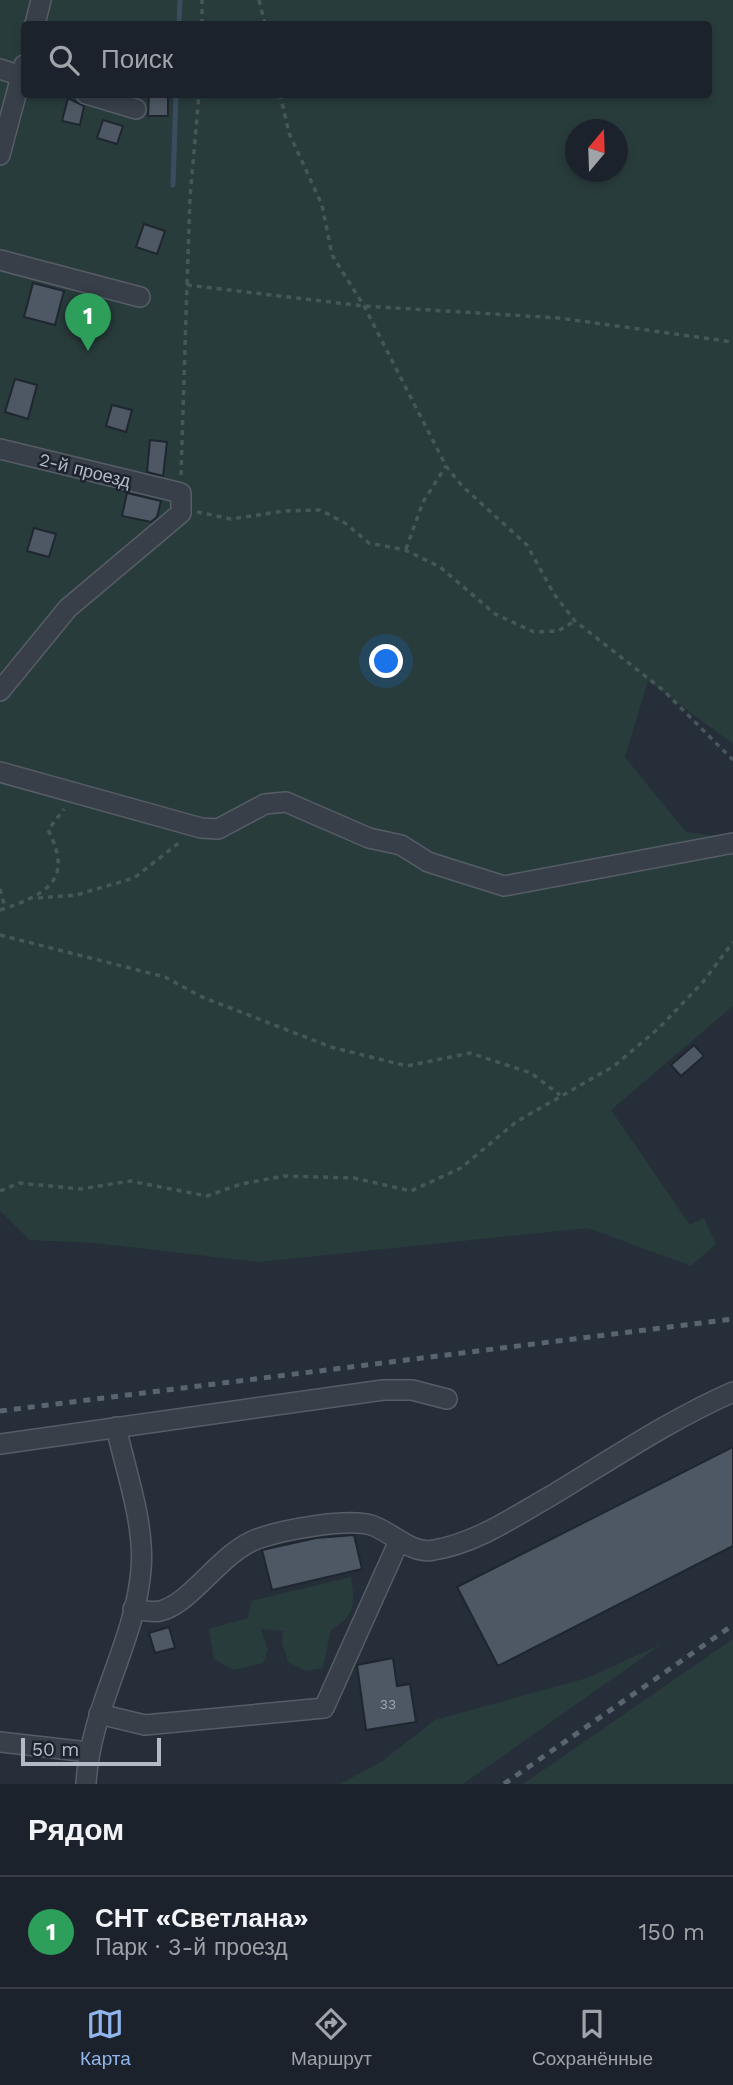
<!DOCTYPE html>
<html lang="ru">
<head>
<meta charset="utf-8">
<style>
  body { margin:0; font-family:"Work Sans",sans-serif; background:#292f37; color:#f1f3f6 }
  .compass { position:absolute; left:565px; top:119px; width:63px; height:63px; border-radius:50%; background:#1c222b; box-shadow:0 4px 10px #0003; rotate:19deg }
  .scale { position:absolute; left:21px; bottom:18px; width:140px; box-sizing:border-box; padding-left:7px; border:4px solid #b3bac5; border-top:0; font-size:19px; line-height:24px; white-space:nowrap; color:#b3bac5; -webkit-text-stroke:5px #1d242e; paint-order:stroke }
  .you { position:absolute; left:387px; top:662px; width:24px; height:24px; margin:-18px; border:5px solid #fff; border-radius:50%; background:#1a73e8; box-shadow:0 0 0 10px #1a73e833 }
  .badge { display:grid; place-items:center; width:46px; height:46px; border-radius:50%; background:#90b6ed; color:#fff; font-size:23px; font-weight:700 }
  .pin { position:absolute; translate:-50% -58px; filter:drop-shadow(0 2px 4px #0008) }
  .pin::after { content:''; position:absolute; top:37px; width:24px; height:21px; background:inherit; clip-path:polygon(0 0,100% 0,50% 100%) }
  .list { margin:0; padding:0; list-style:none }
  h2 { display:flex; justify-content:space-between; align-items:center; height:91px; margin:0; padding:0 28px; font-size:30px }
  h2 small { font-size:23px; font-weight:400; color:#a0a4a9 }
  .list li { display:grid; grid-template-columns:46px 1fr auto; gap:21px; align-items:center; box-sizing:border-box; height:112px; padding:0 28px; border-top:2px solid #3a3f47 }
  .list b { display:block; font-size:26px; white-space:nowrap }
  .list p { margin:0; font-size:23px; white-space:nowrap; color:#a0a4a9 }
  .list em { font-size:23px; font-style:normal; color:#a0a4a9 }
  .icon { flex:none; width:38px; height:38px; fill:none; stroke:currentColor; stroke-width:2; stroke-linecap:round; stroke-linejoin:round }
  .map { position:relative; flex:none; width:733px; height:1784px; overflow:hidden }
  .search { position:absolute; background:#1c222b; box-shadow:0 4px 10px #0003; left:21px; right:21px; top:21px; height:77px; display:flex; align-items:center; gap:18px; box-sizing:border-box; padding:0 24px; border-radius:7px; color:#a0a4a9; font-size:26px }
  .sheet { height:203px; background:#1c222b }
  nav { display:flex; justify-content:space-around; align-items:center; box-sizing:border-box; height:98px; border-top:2px solid #3a3f47; background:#1c222b; font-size:19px; color:#a0a4a9 }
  nav a { display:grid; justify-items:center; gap:4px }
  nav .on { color:#90b6ed }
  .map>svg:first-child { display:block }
  .green { fill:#293c3c; fill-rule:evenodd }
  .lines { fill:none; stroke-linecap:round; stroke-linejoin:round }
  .stream { stroke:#3c4c60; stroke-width:5 }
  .building { fill:#4d5864; stroke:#1f2630; stroke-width:2 }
  .minor-casing { stroke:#565d67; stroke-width:22 }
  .path { stroke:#465759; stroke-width:3.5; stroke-dasharray:5 5; stroke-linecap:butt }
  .minor { stroke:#383f49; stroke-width:19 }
  .rail { stroke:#5a6470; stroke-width:5; stroke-dasharray:7 7; stroke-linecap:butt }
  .labels { text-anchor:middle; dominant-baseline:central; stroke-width:5; stroke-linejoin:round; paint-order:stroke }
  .number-label { font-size:14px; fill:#9aa2ad }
  .street-label { font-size:18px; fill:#b3bac5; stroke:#1d242e }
</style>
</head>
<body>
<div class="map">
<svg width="733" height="1784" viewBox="0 0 733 1784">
  <rect width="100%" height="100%" fill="#252e39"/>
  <g class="green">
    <path d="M0,0H733V744L648,681L625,757L686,832L733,838V1006L611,1110L690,1225L704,1218L716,1244L691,1266L588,1228L259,1262L95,1243L30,1240L0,1211ZM24,24H708V94H24ZM576,130H618V172H576Z"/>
    <path d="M351,1577C355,1605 356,1614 331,1630L323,1668L306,1671L288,1662L282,1643L283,1631L261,1629L268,1650L263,1663L233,1670L214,1659L209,1629L248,1618L251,1601Z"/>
    <path d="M733,1639V1784H523Z"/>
    <path d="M662,1644L463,1784H340L381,1762L435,1720L587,1678Z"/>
  </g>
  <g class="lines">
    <g class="stream">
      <path d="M179,24L180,0"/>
      <path d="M173,185L176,94"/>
    </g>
  </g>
  <g class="building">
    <path d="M149,94H168V116H148Z"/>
    <path d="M68,98L84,106L80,125L62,121Z"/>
    <path d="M103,120L123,126L117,144L97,138Z"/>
    <path d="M144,224L165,231L157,254L136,247Z"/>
    <path d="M33,283L64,291L55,325L24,317Z"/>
    <path d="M15,379L37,385L28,419L5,412Z"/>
    <path d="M112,405L132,410L126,432L106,426Z"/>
    <path d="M150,440L167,442L163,476L147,472Z"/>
    <path d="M127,493L161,501L157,517L151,522L122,516Z"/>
    <path d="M34,528L56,534L49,557L27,551Z"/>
    <path d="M694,1045L704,1056L681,1076L671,1065Z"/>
    <path d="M733,1447V1546L498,1666L457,1587Z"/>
    <path d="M354,1535L362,1569L272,1590L262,1550L316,1538Z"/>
    <path d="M169,1627L175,1648L155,1653L149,1633Z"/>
    <path d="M393,1658L397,1686L410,1684L416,1722L366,1730L357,1665Z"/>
  </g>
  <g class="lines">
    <defs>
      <g id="minor">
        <path d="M35,24L41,0"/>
        <path d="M0,69L24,77"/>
        <path d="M86,94L136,109"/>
        <path d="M0,155L24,65"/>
        <path d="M0,260L140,297"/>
        <path d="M0,449L181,493V513L68,608L0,691"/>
        <path d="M0,772L201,828L218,829L265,804L286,802L369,838L401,845L428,862L504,886L733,843"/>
        <path d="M0,1444L383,1390H412L447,1399"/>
        <path d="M133,1609C141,1610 152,1613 160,1611C191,1604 220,1553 257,1539C282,1530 346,1518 371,1525C391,1531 411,1555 434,1550C476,1543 512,1518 549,1497C609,1461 669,1420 733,1392"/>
        <path d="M99,1714L145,1725L324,1708L399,1541"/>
        <path d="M0,1742L88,1752"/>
        <path d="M86,1784C90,1708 135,1643 141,1570C145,1524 126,1472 116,1427"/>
      </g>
    </defs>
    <use href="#minor" class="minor-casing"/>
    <g class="path">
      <path d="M259,0L265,24"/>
      <path d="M202,24V0"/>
      <path d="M280,94L289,133L322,205L332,255L364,306L446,466L462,486L527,545L554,594L575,621L663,690L733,760"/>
      <path d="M187,284L190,198L199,94"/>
      <path d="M181,475L187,285L364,306L559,318L733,342"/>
      <path d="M197,512L231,519L284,511L320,510L345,523L369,543L405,550L440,567L495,614L534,632L558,631L575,621"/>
      <path d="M406,549L423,502L446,466"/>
      <path d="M0,889L5,908"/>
      <path d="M38,898L76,895L134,878L180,842"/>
      <path d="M0,910C45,895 75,881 48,830L64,809"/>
      <path d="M0,935L165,977L202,997L331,1047L407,1066L470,1053L531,1073L560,1095"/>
      <path d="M0,1191L19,1183L81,1189L130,1181L207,1196L241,1184L284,1176L354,1178L411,1191L461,1168L516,1122L614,1066L659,1028L703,982L733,942"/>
    </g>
    <use href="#minor" class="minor"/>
    <g class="rail">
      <path d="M0,1411L733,1319"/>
      <path d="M504,1784L733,1625"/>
    </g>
  </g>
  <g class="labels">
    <g class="number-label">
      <text x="388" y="1704">33</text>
    </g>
    <g class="street-label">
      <text transform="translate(85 470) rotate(14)">2-й проезд</text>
    </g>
  </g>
</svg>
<svg class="compass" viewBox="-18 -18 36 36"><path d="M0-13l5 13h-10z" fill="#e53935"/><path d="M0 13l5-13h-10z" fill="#a0a4a9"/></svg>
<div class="scale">50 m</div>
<div class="you"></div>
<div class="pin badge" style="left:88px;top:351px;background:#2e9e5b">1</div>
<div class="search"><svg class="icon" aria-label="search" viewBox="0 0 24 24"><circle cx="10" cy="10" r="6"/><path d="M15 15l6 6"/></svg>Поиск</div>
</div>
<section class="sheet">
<h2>Рядом<small></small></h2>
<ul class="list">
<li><span class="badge" style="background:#2e9e5b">1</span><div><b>СНТ «Светлана»</b><p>Парк · 3-й проезд</p></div><em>150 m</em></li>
</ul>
</section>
<nav>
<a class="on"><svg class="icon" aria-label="map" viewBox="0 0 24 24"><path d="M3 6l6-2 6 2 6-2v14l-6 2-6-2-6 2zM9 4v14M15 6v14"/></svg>Карта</a>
<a><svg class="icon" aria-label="directions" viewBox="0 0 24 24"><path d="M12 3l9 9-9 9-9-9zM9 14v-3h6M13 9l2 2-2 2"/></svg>Маршрут</a>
<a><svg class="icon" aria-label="saved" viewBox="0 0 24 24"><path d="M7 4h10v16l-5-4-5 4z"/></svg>Сохранённые</a>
</nav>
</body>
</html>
